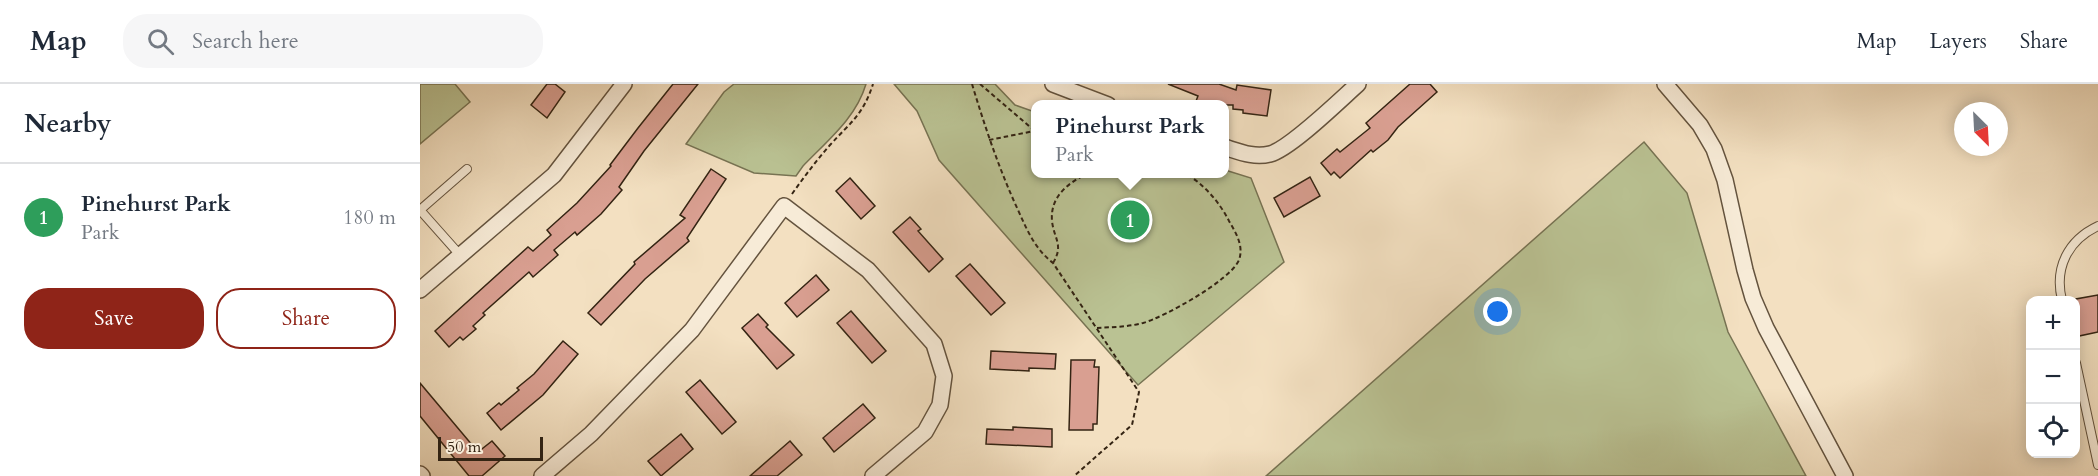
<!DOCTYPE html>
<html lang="en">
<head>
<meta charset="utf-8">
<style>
  body { margin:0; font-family:Cardo,serif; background:#f6f6f7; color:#1f2937 }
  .controls { position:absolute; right:18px; bottom:18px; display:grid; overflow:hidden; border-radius:12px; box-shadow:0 3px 15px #0003 }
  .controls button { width:54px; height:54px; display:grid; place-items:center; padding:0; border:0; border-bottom:2px solid #e0e1e3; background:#fff; color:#1f2937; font:30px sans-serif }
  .compass { position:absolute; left:1534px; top:18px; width:54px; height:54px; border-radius:50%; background:#fff; box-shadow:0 3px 15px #0003; rotate:156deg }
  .scale { position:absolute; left:18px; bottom:15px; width:105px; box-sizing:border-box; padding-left:6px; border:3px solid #342413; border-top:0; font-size:16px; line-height:21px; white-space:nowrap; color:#342413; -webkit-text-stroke:4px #f7ebd7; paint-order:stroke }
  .you { position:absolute; left:1078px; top:228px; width:21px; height:21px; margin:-15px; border:4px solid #fff; border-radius:50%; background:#1a73e8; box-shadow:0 0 0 9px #1a73e833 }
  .badge { display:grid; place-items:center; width:39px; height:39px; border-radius:50%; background:#8f2418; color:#fff; font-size:20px; font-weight:700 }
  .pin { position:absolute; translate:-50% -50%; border:3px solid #fff; box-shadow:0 2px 6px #0006 }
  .popup { position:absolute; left:611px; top:16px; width:198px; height:78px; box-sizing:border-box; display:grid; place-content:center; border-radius:12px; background:#fff; filter:drop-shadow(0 2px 4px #0005); font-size:20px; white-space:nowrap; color:#747a83 }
  .popup b { font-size:22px; color:#1f2937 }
  .popup::after { content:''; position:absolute; left:50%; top:100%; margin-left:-12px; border:12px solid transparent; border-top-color:#fff }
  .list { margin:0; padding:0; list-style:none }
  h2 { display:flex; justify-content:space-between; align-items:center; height:78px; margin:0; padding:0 24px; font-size:26px }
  h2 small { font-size:20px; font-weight:400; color:#747a83 }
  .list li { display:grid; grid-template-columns:39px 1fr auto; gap:18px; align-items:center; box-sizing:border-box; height:108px; padding:0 24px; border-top:2px solid #e0e1e3 }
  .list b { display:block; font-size:22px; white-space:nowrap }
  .list p { margin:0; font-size:20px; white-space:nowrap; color:#747a83 }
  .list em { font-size:20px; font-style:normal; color:#747a83 }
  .actions { display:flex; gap:12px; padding:18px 24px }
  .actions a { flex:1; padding:14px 0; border:2px solid #8f2418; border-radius:24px; text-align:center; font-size:21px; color:#8f2418 }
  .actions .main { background:#8f2418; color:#fff }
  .icon { flex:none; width:33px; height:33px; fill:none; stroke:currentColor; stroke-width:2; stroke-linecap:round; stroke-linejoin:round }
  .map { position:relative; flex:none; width:1678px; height:392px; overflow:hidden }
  header { display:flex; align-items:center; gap:36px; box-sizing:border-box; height:84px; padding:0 30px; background:#fff; border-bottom:2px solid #e0e1e3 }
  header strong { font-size:28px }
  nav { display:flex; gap:33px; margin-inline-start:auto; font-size:21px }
  .search { width:420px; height:54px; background:#f6f6f7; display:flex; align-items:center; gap:15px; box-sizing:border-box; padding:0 21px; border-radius:24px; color:#747a83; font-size:22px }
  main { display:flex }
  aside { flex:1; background:#fff }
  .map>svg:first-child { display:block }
  .green { fill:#bac293; stroke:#777353; stroke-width:1.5 }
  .building { fill:#d99f91; stroke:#342413; stroke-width:1.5 }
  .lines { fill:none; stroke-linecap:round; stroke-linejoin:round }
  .service-casing { stroke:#64533e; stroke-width:10 }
  .minor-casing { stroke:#64533e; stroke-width:18 }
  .path { stroke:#342413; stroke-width:2; stroke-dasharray:4.5 3; stroke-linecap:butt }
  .service { stroke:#f7ebd7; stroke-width:8 }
  .minor { stroke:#f7ebd7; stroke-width:15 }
</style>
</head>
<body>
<header>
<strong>Map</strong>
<div class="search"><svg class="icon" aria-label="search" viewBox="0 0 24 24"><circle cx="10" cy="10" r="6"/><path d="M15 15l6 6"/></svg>Search here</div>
<nav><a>Map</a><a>Layers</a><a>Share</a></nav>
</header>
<main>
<aside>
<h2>Nearby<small></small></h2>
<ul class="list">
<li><span class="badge" style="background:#2e9e5b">1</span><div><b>Pinehurst Park</b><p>Park</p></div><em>180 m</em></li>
</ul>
<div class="actions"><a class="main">Save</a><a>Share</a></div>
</aside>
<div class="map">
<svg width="1678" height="392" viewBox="0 0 1678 392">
  <rect width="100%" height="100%" fill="#f3e0c1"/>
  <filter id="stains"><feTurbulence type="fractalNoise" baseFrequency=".00333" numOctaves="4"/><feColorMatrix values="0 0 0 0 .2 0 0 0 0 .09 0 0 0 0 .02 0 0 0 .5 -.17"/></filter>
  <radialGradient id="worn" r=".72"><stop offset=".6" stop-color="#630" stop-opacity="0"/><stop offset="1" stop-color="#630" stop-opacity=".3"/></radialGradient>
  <g class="green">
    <path d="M0,0H35L50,18L0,60Z"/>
    <path d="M314,0H446C436,34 408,56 383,82L376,92L334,89L266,60L304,8Z"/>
    <path d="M474,0H575L595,21L615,28L616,90H804L805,86L831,94L864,178L718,301L519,76L497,27Z"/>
    <path d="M1224,58L1267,109L1308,248L1386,392H846Z"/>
  </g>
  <g class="building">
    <path d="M127,0H135L145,8L127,34L111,21Z"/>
    <path d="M253,0H278L224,67L199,103L202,106L181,130L157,151L155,148L134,166L138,171L113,193L109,188L63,229L65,231L53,242L56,245L43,256L40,253L29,263L15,247L108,163L113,167L131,151L127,146L157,119L191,82L190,81L218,44Z"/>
    <path d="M748,0H799L816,6L817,1L851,6L847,32L823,29V26L813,25V21H785L776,17L778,12Z"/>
    <path d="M990,0H1010L1017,8L978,43L968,56L953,68L951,66L920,94L914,88L911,91L901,79L917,65L920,68L950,44L946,39Z"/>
    <path d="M291,85L306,95L267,154L269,157L225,195L181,241L168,229L215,180L214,178L265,134L260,131Z"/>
    <path d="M890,93L900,112L864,133L854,114Z"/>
    <path d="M430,94L455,122L441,135L416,107Z"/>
    <path d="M490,133L501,145L498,147L523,175L509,188L473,148Z"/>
    <path d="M550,180L585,219L571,231L536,192Z"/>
    <path d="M396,191L409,206L377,233L365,219Z"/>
    <path d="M1678,211V248L1659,252L1656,233V215Z"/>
    <path d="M431,227L466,267L452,279L417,239Z"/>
    <path d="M338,230L348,241L346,243L374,271L357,285L322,244Z"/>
    <path d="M143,257L158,270L123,311L81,346L67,329L79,319L81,321L99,306L97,304L114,290Z"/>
    <path d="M571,267L636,270L635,285L609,284V287L570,285Z"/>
    <path d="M651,276H675L674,283H679L677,340H673V346H649Z"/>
    <path d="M280,296L316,338L302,350L266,308Z"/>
    <path d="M0,299L58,368L72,357L85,372L62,392H49L0,332Z"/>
    <path d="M443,320L455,334L414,368L403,354Z"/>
    <path d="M593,343L632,345V363L566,360L567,345L593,346Z"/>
    <path d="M261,350L273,365L241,392L228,377Z"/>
    <path d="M370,357L382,371L357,392H330Z"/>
  </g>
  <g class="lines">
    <defs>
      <g id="service">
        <path d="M0,126L47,85"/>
        <path d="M0,126L40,171"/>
        <path d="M1642,216C1634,184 1648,156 1678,142"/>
        <path d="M1656,279L1678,381"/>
      </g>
      <g id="minor">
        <path d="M633,0L688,21"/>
        <path d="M1245,0L1280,41L1294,65L1305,96L1325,186L1333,214L1346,244L1425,392"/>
        <path d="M804,63C820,68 834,74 850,70C870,65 920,16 938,0"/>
        <path d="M0,206L134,91L204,0"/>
        <path d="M0,390L2,392"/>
        <path d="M122,392L171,350L272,246L364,122L448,186L514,260L524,292L520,321L505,348L453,392"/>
      </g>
    </defs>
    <use href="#service" class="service-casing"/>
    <use href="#minor" class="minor-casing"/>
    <g class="path">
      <path d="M552,0C565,43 579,85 598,126C607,146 615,165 633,179L719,308L712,341L654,392"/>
      <path d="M560,0L616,48"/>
      <path d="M569,56L614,47"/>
      <path d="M699,90L714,91L733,90"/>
      <path d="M372,110C384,93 396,77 410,61C431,38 443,31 453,0"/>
      <path d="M633,179C644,161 634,155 632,137C630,113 647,100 666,90"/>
      <path d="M677,244C692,243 708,243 723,239C744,233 810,197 819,176C824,162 816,149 809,137C800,119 784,100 766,90"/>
    </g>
    <use href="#service" class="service"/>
    <use href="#minor" class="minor"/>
  </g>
  <rect width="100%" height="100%" filter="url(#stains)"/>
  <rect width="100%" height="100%" fill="url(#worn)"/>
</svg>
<div class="controls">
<button>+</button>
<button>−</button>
<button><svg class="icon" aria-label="locate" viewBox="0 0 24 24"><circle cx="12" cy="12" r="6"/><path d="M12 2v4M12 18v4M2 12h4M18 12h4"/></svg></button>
</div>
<svg class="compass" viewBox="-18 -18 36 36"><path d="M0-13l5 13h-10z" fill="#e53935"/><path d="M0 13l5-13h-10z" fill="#747a83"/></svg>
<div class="scale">50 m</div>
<div class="you"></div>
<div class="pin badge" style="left:710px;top:136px;background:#2e9e5b">1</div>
<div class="popup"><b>Pinehurst Park</b>Park</div>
</div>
</main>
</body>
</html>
